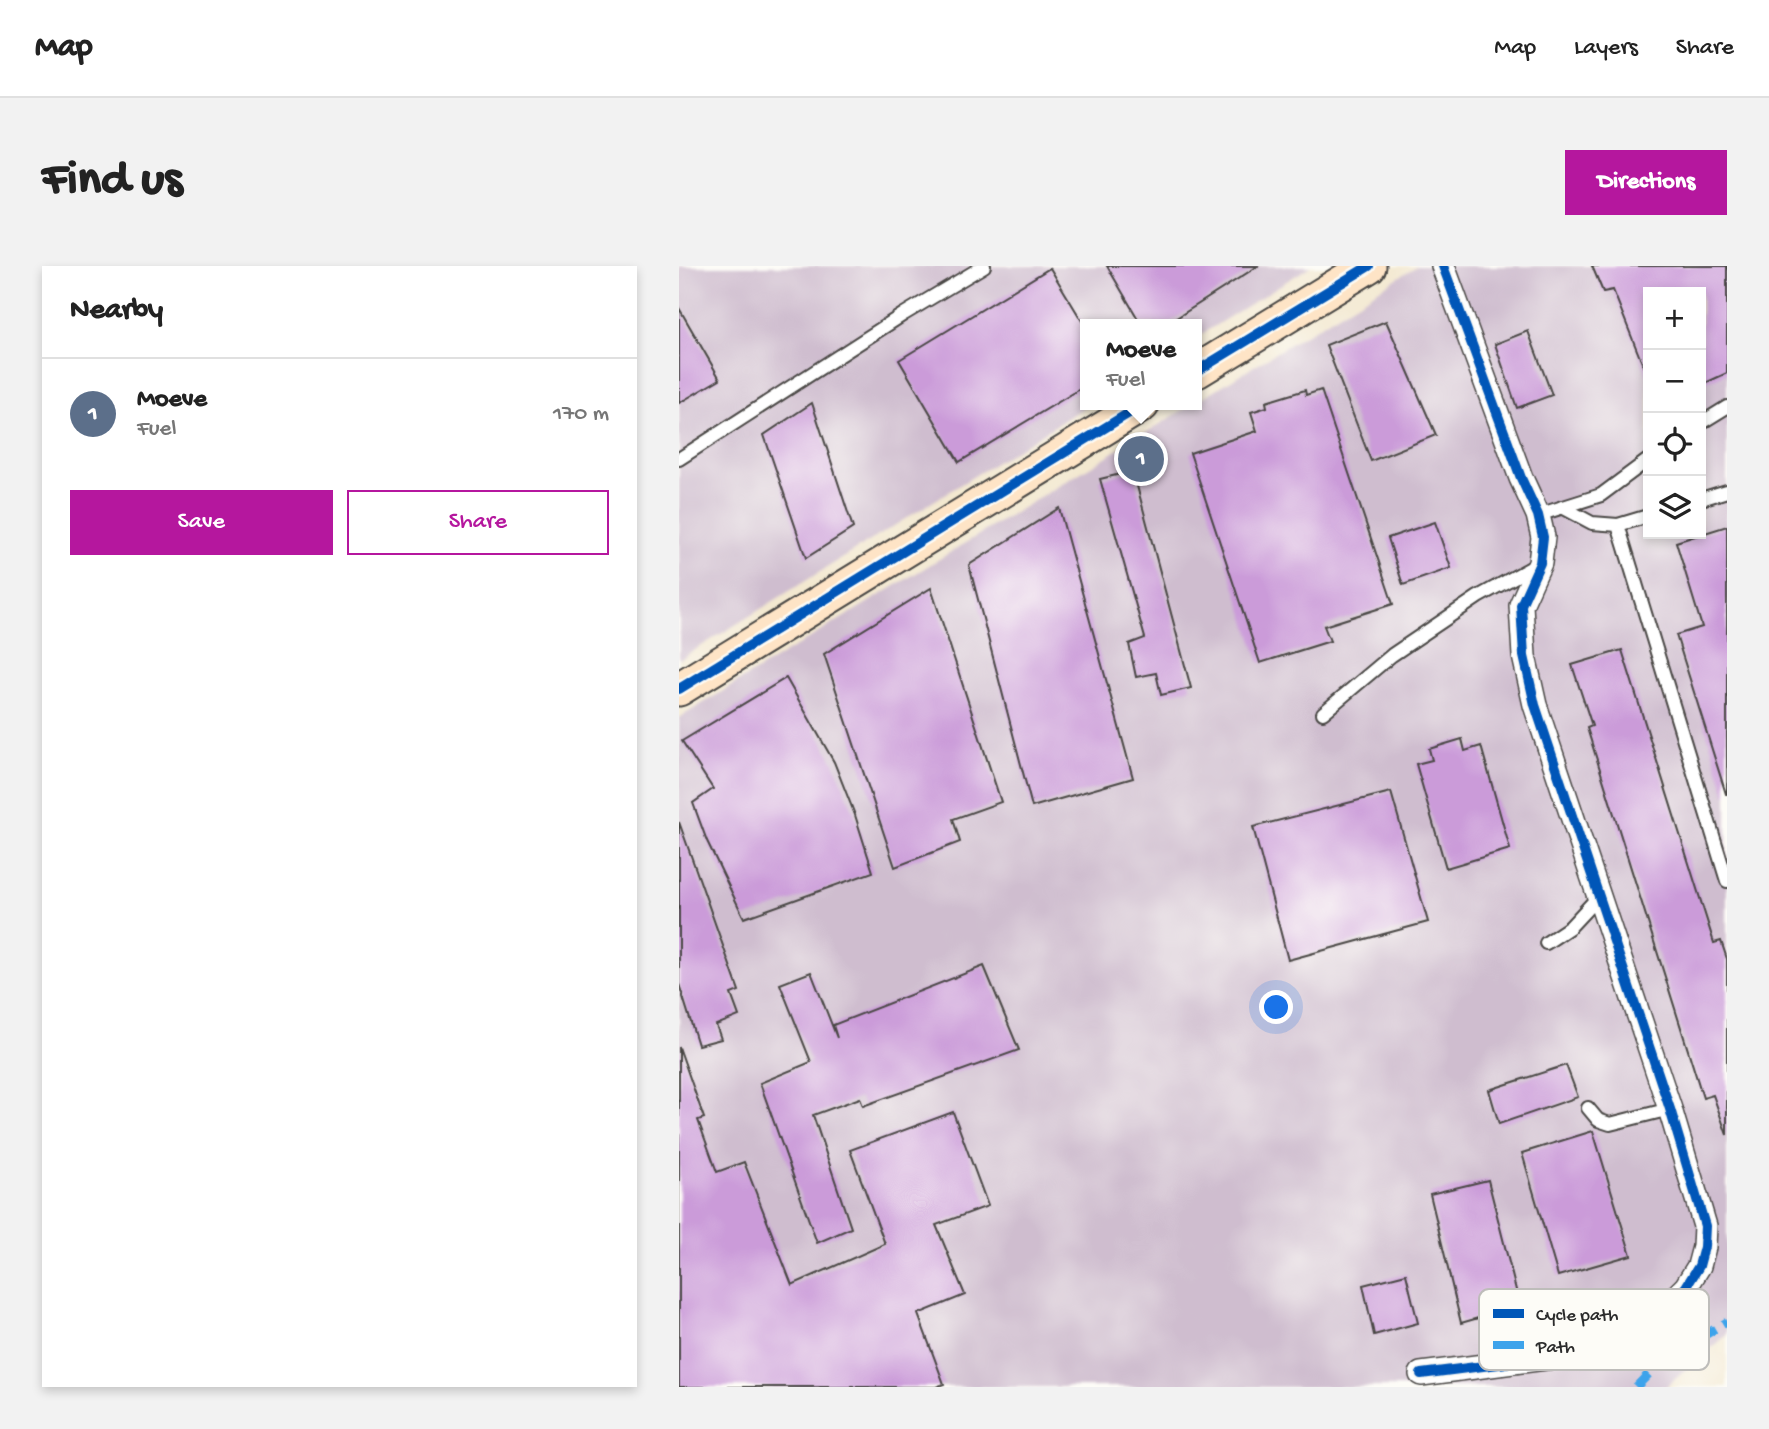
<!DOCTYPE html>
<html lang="en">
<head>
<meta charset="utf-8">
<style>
  body { margin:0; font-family:"Gochi Hand",sans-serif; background:#f2f2f2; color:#222 }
  .controls { position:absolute; right:21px; top:21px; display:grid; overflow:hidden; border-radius:0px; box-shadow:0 4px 10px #0003 }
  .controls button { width:63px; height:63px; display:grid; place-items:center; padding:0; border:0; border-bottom:2px solid #e0e0e0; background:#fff; color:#222; font:35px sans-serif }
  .you { position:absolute; left:598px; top:742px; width:24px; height:24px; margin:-18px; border:5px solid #fff; border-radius:50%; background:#1a73e8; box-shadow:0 0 0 10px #1a73e833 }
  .badge { display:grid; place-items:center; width:46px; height:46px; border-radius:50%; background:#b5179e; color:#fff; font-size:23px; font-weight:700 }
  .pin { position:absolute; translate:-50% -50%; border:4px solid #fff; box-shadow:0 2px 7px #0006 }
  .popup { position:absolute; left:401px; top:53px; width:122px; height:91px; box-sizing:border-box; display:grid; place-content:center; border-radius:0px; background:#fff; filter:drop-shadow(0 2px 5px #0005); font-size:23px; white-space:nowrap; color:#767676 }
  .popup b { font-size:26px; color:#222 }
  .popup::after { content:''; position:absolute; left:50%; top:100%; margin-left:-14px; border:14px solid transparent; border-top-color:#fff }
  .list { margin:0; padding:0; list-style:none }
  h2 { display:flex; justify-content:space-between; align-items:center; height:91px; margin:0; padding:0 28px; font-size:30px }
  h2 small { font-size:23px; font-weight:400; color:#767676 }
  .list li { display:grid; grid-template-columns:46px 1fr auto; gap:21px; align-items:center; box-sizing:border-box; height:112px; padding:0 28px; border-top:2px solid #e0e0e0 }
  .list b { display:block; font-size:26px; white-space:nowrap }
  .list p { margin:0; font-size:23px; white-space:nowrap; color:#767676 }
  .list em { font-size:23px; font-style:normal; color:#767676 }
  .actions { display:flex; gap:14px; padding:21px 28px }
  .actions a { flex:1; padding:16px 0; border:2px solid #b5179e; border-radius:0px; text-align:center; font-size:24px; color:#b5179e }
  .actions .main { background:#b5179e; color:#fff }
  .icon { flex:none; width:38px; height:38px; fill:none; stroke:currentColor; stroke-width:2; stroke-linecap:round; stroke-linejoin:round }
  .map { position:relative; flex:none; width:1048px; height:1121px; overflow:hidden; border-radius:0px }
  header { display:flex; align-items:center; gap:42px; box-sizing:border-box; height:98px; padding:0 35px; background:#fff; border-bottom:2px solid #e0e0e0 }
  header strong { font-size:33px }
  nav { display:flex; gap:38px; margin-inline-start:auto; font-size:24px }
  .intro { display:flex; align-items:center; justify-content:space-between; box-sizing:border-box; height:168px; padding:0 42px }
  h1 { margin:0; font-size:49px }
  .button { padding:18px 32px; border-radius:0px; background:#b5179e; color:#fff; font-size:24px; font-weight:700 }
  main { display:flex; gap:42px; padding:0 42px }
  aside { flex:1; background:#fff; border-radius:0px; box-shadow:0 4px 10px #0003 }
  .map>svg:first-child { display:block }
  .industrial { fill:#cfbdcf; fill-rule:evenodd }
  .building { fill:#cb9bd9 }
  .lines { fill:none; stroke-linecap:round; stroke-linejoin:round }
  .lane-casing { stroke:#494744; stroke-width:16 }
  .street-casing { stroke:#494744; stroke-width:26 }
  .secondary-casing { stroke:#494744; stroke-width:37 }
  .lane { stroke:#fff; stroke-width:12 }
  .street { stroke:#fff; stroke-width:23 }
  .secondary { stroke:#fee4c6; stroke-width:33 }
  .quiet { stroke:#3ea3eb; stroke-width:9; stroke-dasharray:18 9; stroke-linecap:butt }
  .cycleway-casing { stroke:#fdfcf7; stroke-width:15 }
  .cycleway { stroke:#0057b8; stroke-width:10 }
  .key { fill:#fdfcf7; stroke:#bebdba; stroke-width:2 }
  .key-label { font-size:19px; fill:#2b2b2b }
</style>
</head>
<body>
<header>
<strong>Map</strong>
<nav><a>Map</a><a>Layers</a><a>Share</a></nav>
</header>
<div class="intro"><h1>Find us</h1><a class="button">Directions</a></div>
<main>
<aside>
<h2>Nearby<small></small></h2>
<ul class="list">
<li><span class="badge" style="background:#5c6f8a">1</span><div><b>Moeve</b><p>Fuel</p></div><em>170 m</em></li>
</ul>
<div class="actions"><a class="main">Save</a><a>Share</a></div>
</aside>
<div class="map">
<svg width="1048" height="1121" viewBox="0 0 1048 1121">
  <rect width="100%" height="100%" fill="#fdfcf7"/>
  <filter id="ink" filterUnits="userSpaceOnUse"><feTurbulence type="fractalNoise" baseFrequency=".0143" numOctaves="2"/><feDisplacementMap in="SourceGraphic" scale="14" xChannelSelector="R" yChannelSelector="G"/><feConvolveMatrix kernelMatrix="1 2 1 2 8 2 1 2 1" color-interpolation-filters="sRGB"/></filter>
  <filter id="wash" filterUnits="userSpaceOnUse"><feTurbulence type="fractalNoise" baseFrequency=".00686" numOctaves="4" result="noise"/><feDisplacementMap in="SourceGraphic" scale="28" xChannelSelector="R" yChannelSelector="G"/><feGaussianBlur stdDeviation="1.57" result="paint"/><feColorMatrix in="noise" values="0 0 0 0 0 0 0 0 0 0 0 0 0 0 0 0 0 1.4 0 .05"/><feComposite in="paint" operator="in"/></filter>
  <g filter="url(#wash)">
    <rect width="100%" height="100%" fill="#f3e8d0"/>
    <g class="industrial">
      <path d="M0,0H632L518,71V58H406V139H409L0,394Z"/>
      <path d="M738,0H1048V1068L987,1121H0V452L512,139H518V135ZM969,26H1022V268H969Z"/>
    </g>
    <g id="blocks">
      <g class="building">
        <path d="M428,0H579L488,58H462Z"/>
        <path d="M913,0H1048V107L1022,119V26H969V112L934,24L924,26Z"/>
        <path d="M371,2L406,60V120L280,196L220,94Z"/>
        <path d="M0,42L41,113L0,137Z"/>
        <path d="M707,55L757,169L692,195L647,79Z"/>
        <path d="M849,65L873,129L838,142L816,78Z"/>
        <path d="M626,124L627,129L642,124L714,338L645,360L651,375L581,397L511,187L578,165L572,146L588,141L587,136Z"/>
        <path d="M133,137L174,262L127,292L85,169Z"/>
        <path d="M454,205L512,422L482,429L477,407L457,411L450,378L466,372L421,213Z"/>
        <path d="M380,242L454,512L353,541L290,299Z"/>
        <path d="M756,256L772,302L724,319L709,272Z"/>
        <path d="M1048,260V528H1047L997,369L1023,361L997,276Z"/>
        <path d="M252,322L322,536L274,553L281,576L216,601L145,388Z"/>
        <path d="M943,384L1035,677L1042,675L1048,693V869L1034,829L1024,832L908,462L913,460L893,399Z"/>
        <path d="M107,412L155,496L176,549L194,606L65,652L28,575L14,537L34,523L3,475Z"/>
        <path d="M783,473L786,485L802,480L831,583L767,602L737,498L753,494L750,483Z"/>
        <path d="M712,526L749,656L609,694L574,561Z"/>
        <path d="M0,556L60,725L52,728L60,750L37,759L42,773L19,779L0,718Z"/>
        <path d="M305,700L340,784L184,840L181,832L134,849L172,962L138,977L81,817L132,796L101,718L132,706L158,772L154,759Z"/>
        <path d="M0,781L25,852L19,854L38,906L65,896L113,1019L206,978L171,884L274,846L309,940L257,959L286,1029L239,1048L265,1118L257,1121H0Z"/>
        <path d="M887,799L899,831L820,858L810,824Z"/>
        <path d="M914,865L952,989L879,1010L843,887Z"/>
        <path d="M809,914L841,1040L782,1057L751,928Z"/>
        <path d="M727,1008L739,1057L695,1069L684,1019Z"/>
      </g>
    </g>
  </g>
  <g filter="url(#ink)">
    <use href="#blocks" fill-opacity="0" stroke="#494744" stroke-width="2"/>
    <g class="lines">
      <defs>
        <g id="lane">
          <path d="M1022,157L1048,141"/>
          <path d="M0,193L225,48L305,0"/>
          <path d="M1022,233L1048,225"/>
          <path d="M883,241L913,257L939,259L1048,615"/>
          <path d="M859,249L922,229L969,194"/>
          <path d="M939,259L969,250"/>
          <path d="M644,447L713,389L799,331L857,299"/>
          <path d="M867,677L891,661L919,631"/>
          <path d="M909,842L919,854L931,858L991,843"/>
        </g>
        <path id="street" d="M742,1108L890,1089L943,1073L979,1049L1007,1021L1020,1000L1025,981L1026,960L991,843L856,439L845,390L842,339L861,297L864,271L859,249L842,212L764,0"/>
        <g id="secondary">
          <path d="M518,105L690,0"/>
          <path d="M0,423L463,139"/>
        </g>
      </defs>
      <use href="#lane" class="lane-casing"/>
      <use href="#street" class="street-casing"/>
      <use href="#secondary" class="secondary-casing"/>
      <use href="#lane" class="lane"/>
      <use href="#street" class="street"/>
      <use href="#secondary" class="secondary"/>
      <g class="quiet">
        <path d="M966,1059L982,1095"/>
        <path d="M957,1121L982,1095L1048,1056"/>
      </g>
      <defs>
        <g id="cycleway">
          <path d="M518,105L690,0"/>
          <path d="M0,423L463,139"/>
          <path d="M742,1108L890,1089L943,1073L979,1049L1007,1021L1020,1000L1025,981L1026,960L991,843L856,439L845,390L842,339L861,297L864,271L859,249L842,212L764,0"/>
        </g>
      </defs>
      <use href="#cycleway" class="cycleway-casing"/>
      <use href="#cycleway" class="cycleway"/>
    </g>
  </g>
  <rect x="800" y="1023" width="230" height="81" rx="10" class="key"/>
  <rect x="814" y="1043" width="31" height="9" fill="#0057b8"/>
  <rect x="814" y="1075" width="31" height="8" fill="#3ea3eb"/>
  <g class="key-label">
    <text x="857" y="1054">Cycle path</text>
    <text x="857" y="1086">Path</text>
  </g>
</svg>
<div class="controls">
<button>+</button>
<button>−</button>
<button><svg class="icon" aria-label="locate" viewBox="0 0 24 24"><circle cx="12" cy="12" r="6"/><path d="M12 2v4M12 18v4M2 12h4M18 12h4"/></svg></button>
<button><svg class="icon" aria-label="layers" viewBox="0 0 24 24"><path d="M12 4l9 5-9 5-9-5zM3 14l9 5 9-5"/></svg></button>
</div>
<div class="you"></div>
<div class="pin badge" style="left:462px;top:193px;background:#5c6f8a">1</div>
<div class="popup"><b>Moeve</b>Fuel</div>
</div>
</main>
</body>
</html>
